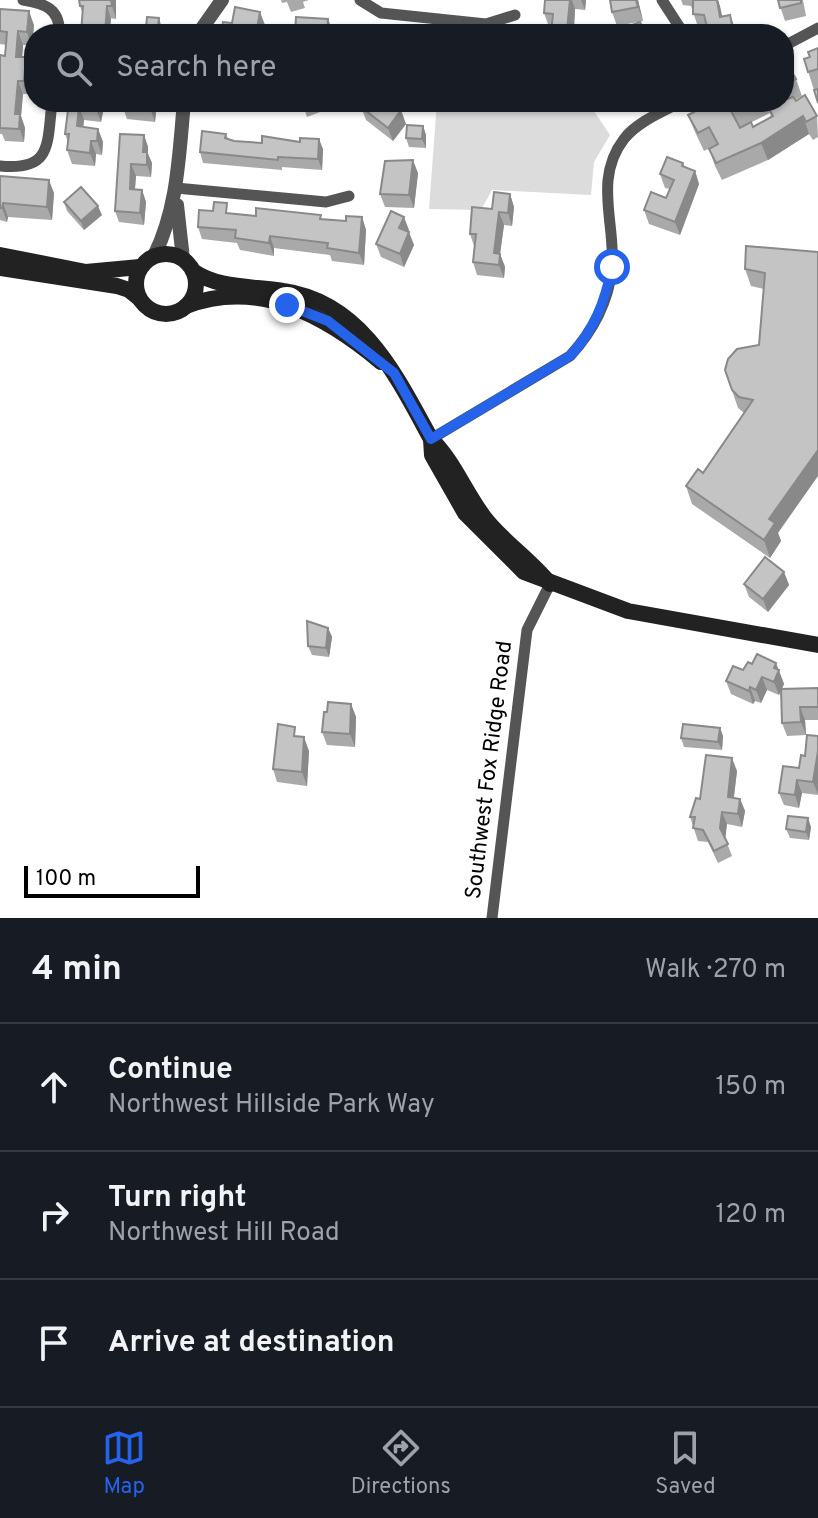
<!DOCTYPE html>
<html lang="en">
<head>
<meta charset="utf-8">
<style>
  body { margin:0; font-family:Overpass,sans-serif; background:#242831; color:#f1f3f6 }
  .scale { position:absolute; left:24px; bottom:20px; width:176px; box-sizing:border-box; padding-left:8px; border:4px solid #000; border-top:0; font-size:22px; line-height:28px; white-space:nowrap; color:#000; -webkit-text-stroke:6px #fff; paint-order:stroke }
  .stop { position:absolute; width:24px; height:24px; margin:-18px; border:6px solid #2563eb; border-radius:50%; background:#fff }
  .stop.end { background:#2563eb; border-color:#fff; box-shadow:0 2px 8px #0008 }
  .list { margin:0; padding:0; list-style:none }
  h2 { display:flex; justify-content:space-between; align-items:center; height:104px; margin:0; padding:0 32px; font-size:34px }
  h2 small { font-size:26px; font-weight:400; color:#9ea1a6 }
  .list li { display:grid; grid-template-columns:52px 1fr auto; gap:24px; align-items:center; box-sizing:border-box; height:128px; padding:0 32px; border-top:2px solid #363941 }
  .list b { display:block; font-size:30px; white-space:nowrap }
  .list p { margin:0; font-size:26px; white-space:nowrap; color:#9ea1a6 }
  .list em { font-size:26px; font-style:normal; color:#9ea1a6 }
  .icon { flex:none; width:44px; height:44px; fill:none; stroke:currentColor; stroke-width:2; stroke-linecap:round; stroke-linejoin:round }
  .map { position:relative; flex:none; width:818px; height:918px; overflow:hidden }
  .search { position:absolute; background:#171b24; box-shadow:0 2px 6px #0004; left:24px; right:24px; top:24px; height:88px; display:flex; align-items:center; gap:20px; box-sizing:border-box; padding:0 28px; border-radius:32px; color:#9ea1a6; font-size:30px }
  .sheet { height:488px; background:#171b24 }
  nav { display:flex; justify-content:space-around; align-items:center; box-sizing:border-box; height:112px; border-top:2px solid #363941; background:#171b24; font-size:22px; color:#9ea1a6 }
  nav a { display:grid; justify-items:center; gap:4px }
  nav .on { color:#2563eb }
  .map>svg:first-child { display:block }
  .green { fill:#dcdcdc }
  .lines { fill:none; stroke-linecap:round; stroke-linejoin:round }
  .minor { stroke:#555; stroke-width:11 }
  .tertiary { stroke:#555; stroke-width:14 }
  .secondary { stroke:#222; stroke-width:16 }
  .wall { fill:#a9a9a9; fill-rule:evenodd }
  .shaded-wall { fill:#898989 }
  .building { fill:#c4c4c4; stroke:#898989; stroke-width:2 }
  .route { stroke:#2563eb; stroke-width:10 }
  .labels { text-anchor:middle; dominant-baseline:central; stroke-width:6; stroke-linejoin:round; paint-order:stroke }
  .street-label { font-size:22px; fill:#000; stroke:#fff }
</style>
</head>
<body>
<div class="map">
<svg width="818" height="918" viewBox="0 0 818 918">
  <rect width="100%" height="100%" fill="#fff"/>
  <path class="green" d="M437,102H588L610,135L594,162L591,195L492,190L481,210L429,209Z"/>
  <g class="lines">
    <g class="minor">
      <path d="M23,0C44,3 61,9 59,34"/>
      <path d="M360,0L381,13L486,24L515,15"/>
      <path d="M662,0L684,34"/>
      <path d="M784,46L818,28"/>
      <path d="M0,166C52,171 47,145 52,102"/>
      <path d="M176,188L326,202L349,196"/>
      <path d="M431,439L570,356C592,332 608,303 612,269C616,224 593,179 624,139C637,122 662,112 681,102"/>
      <path d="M492,918L527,630L550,584"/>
    </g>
    <g class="tertiary">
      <path d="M198,34L222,0"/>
      <path d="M177,205L183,259"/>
      <path d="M154,256C178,208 179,154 184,102"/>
    </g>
    <g class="secondary">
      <circle cx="166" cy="284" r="30"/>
      <path d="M0,255L86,272L140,267"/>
      <path d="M0,268L117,286L129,290L139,298"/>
      <path d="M193,271C219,289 253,286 283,291C362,302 397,377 431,439C453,460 465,492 484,517C503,542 530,559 550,584"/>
      <path d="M186,306C259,278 326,316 381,362"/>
      <path d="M431,439L432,455L465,513L524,572L628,611L818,645"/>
    </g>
  </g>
  <g class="wall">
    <path d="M79,0H116V19L83,15L80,6Z"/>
    <path d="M281,0H309L303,2L305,8L291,12L287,2L282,3Z"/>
    <path d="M545,0H586L585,10L575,9L573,32L549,27L544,13Z"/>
    <path d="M610,0H638L643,21L617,26L612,12Z"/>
    <path d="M681,0H718L722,16L730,15L735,28L698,27L691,6L683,5Z"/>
    <path d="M778,0H803L806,16L785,21Z"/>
    <path d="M0,9L34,25L32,45H23L22,57L31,71L29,94H23L21,116L25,128L24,142L5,141L2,134H0V55L5,56L6,45L0,44Z"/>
    <path d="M818,48V89L814,90L804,59L810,57Z"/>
    <path d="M784,63L796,79L802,96L795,100L817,116L818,137L813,140L809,134L768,160L722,180L715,166L709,149L716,145L704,151L695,132L688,115L713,102H784ZM770,113L771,117L753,127L740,128Z"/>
    <path d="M69,102H105L101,122L84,120L83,127L98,129L103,142L102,155L96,154L95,166L72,164L67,150L68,142L65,134Z"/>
    <path d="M157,102L155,122L127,119L122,105Z"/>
    <path d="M214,102H245V112L217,110Z"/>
    <path d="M302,102H334L336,106L307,117Z"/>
    <path d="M361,107L406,124L393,141L366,120Z"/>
    <path d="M423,126L426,135V148L409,147L406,138Z"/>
    <path d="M120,134L144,135L148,147V154L152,163L151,177L136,176L135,189L142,190L146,202L144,225L119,222L115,211Z"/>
    <path d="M226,134L228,139L234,141L323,149L322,170L282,167V170L203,163L200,152Z"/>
    <path d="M683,163L685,167L695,171L699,184L680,235L649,224L644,210L666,198L670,189L665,188L660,174Z"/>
    <path d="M418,173L414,208L385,207L380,194Z"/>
    <path d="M0,176L54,193L52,220L8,217L7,222L0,220Z"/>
    <path d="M510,194L514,207L512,226L504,225L500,254L505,267L504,278L477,275L473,262L474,246L470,234Z"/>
    <path d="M64,202L102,215L84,230L67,211Z"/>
    <path d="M231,214L346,221L362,217L366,230L364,265L332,261L330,255L274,248V256L240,250L237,243L202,239L198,227Z"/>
    <path d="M409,230L408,232L414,245L404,267L381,257L376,244Z"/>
    <path d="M818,252L778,533L781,541L770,558L692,504L686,486L703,473L744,413L738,408L725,370L759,345L764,289L751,286L745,269Z"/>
    <path d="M784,572L789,585L768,612L749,597L744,584Z"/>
    <path d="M328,628L332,637L329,657L312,655L308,646Z"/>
    <path d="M776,663L784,684L779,695L767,690L761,703L755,701L753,704L731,694L726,681L752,664Z"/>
    <path d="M818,688V720H805L806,735L787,736L782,723Z"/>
    <path d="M351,704L356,717L355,747L327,745L322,732L327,712Z"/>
    <path d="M720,728L723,736L722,750L684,747L681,738Z"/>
    <path d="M299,737L309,751L307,786L277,782L273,769Z"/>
    <path d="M805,756L818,795L802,793L799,808L784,805L779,793L799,768Z"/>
    <path d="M737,771L734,798L740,799L745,811L742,827L727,824L725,838L732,856L718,863L708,842L698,841L690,817L700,799Z"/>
    <path d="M811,827L809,840L790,838L786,829Z"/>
  </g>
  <g class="shaded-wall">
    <path d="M111,0H116V19L112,6Z"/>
    <path d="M570,0H572L575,9L574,34H569L567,30Z"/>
    <path d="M581,0H586L585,10Z"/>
    <path d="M636,0H638L643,21L638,7Z"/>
    <path d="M717,0H718L720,6L725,30L720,17Z"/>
    <path d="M107,6L111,19L110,34H105Z"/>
    <path d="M29,11L34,25L32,45L27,32Z"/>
    <path d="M260,12L265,25L264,28L267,34H261L258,23Z"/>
    <path d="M159,18L163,32V34H157Z"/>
    <path d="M328,19L333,32L332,34H327Z"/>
    <path d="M18,31L23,45L21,70L16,57Z"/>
    <path d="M26,57L31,71L29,94L24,81Z"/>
    <path d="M18,81L23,94L21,116L25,128L24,142L15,114Z"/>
    <path d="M97,102H105L101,122L96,109Z"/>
    <path d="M151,102H157L155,122L150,108Z"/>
    <path d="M241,102H245V112Z"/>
    <path d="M79,107L84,120L82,140L77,126Z"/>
    <path d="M401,110L406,124L393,141L388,128Z"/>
    <path d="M803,116L809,134L768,160L761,143Z"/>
    <path d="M423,126L426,135V148L422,139Z"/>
    <path d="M98,129L103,142L102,155L97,141Z"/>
    <path d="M144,135L148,147V154L152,163L151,177L143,152Z"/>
    <path d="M319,139L323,149L322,170L318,159Z"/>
    <path d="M91,141L96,154L95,166L90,153Z"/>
    <path d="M413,160L418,173L414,208L409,195Z"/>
    <path d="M131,164L136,176L134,200L130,189Z"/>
    <path d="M695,171L699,184L680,235L675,222Z"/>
    <path d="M49,180L54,193L52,220L47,207Z"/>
    <path d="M142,190L146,202L144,225L140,213Z"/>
    <path d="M510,194L514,207L512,226L508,213Z"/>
    <path d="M3,203L8,217L7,222L2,208Z"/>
    <path d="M98,206L102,215L84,230L81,221Z"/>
    <path d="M499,212L504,225L500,254L505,267L504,278L494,253Z"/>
    <path d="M362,217L366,230L364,265L359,253Z"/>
    <path d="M404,217L409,230L404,241L399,228Z"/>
    <path d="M409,232L414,245L404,267L400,254Z"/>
    <path d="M270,236L274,248V256L269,243Z"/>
    <path d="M818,450V476L778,533L781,541L770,558L764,540L769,519Z"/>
    <path d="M784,572L789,585L768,612L763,599Z"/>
    <path d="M328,628L332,637L329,657L326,648Z"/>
    <path d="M776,663L784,684L779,695L774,682V668Z"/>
    <path d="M762,677L767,690L761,703L756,690Z"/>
    <path d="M750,687L755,701L753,704L749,691Z"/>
    <path d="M351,704L356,717L355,747L350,734Z"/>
    <path d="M800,707L805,720L806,735L801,722Z"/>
    <path d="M720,728L723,736L722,750L718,742Z"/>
    <path d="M304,737L309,751L307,786L302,772Z"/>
    <path d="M818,751V795L813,782Z"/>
    <path d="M732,758L737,771L732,809L728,797Z"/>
    <path d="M797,780L802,793L799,808L795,795Z"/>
    <path d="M740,799L745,811L742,827L738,814Z"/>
    <path d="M722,812L727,824L725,841L720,828Z"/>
    <path d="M808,818L811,827L809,840L806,832Z"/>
  </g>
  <g class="building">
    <path d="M79,0H111L112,6H107L105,34H81L83,6H80Z"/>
    <path d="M545,0H570L567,30H572V34H551L553,14L544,13Z"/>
    <path d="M610,0H636L638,7L612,12Z"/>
    <path d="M693,0H717L720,17L730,15L734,34H709L704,15L693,14Z"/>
    <path d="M778,0H801V3L780,8Z"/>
    <path d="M235,7L260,12L258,23L263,24L261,34H221L223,22L232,23Z"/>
    <path d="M0,9L29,11L27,32L18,31L16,57H26L24,81H18L15,114H20L19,129L0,128V55L5,56L7,32L0,31Z"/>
    <path d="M147,17L159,18L157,34H132L133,26L146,27Z"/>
    <path d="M296,17L328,19L327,34H295Z"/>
    <path d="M640,22L645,34H608Z"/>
    <path d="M371,26L400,29V26L429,30V34H351V30L370,32Z"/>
    <path d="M450,31L472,34H449Z"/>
    <path d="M818,48V69L808,72L804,59L810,57L808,52Z"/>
    <path d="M786,62L796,79L784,85V63Z"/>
    <path d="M818,89V103L814,90Z"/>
    <path d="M805,95L817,116L806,122L803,116L761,143L716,163L709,149L718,144L709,127L698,133L688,115L713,102H749L731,111L740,128L751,122L753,127L773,116L767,105L777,102H784V100L793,97L796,101Z"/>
    <path d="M69,102H97L96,109L79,107L77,126L98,129L97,141H91L90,153L67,150L69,134H65Z"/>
    <path d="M122,102H151L150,108L122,105Z"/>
    <path d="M365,102H390L401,110L388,128L361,107Z"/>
    <path d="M407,125L423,126L422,139L406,138Z"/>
    <path d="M202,131L226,134L225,138L234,141L262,143V136L300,142V138L319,139L318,159L278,157V160L200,152Z"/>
    <path d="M120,134L144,135L143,152H147V165L131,164L130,189L142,190L140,213L115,211Z"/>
    <path d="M667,157L683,163L682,166L695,171L675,222L644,210L651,192L666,198L674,180L660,174Z"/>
    <path d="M413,160L409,195L380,194L385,161Z"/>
    <path d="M0,176L49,180L47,207L3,203L2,208H0Z"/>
    <path d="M81,187L98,206L81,221L64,202Z"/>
    <path d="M494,192L510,194L508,213L499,212L494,253L500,254L499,265L473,262L476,234H470L472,207L492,209Z"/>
    <path d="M214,202L227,203L226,213L256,216V208L321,215L320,219L346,221V216L362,217L359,253L327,248L328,243L270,236L269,243L235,238L236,230L198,227L199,210L213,211Z"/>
    <path d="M391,211L404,217L399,228L409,232L400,254L376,244Z"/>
    <path d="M746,246L818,252V450L769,519L775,523L764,540L686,486L698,469L703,473L753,400L739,397L732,390L725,370L728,359L737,349L759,345L765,273L745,269Z"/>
    <path d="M765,557L784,572L763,599L744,584Z"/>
    <path d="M307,621L328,628L326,648L308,646Z"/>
    <path d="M757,654L776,663L774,668L779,670L774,682L762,677L756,690L750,687L749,691L726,681L733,666L743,670L748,662L752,664Z"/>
    <path d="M818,688V707H800L801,722L782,723L781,689Z"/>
    <path d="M328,702L351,704L350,734L322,732L324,712H327Z"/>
    <path d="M278,724L295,727L294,736L304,737L302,772L273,769Z"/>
    <path d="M683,724L720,728L718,742L681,738Z"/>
    <path d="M807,735L818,736V751L813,782L797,780L795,795L779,793L783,766L799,768L801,755L805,756Z"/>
    <path d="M706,755L732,758L728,797L740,799L738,814L722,812L720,828L728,844L714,851L703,830L693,828L695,817H690L696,798L700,799Z"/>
    <path d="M788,816L808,818L806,832L786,829Z"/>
  </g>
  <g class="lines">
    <path class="route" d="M287,305L328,321L394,373L431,439L570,356C594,330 605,302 612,267"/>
  </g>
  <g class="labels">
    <g class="street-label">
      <text transform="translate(490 770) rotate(-83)">Southwest Fox Ridge Road</text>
    </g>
  </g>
</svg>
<div class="scale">100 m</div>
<div class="stop" style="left:612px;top:267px"></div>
<div class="stop end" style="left:287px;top:305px"></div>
<div class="search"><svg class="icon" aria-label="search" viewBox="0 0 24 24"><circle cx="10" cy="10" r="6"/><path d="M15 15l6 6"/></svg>Search here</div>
</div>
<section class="sheet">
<h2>4 min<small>Walk · 270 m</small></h2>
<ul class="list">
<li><svg class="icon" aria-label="ahead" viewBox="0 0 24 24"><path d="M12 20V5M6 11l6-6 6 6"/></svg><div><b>Continue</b><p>Northwest Hillside Park Way</p></div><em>150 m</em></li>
<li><svg class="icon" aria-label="right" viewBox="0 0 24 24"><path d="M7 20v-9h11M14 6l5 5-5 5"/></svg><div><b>Turn right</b><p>Northwest Hill Road</p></div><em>120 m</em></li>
<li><svg class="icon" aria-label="arrive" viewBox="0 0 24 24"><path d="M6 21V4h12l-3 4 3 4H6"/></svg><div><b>Arrive at destination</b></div></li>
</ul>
</section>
<nav>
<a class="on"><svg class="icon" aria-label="map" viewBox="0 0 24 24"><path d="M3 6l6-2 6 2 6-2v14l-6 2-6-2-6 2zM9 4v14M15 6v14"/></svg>Map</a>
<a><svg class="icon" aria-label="directions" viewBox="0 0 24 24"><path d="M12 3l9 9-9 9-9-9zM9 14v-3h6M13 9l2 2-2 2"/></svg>Directions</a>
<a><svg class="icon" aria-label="saved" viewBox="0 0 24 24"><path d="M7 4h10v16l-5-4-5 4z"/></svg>Saved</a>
</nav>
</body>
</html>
